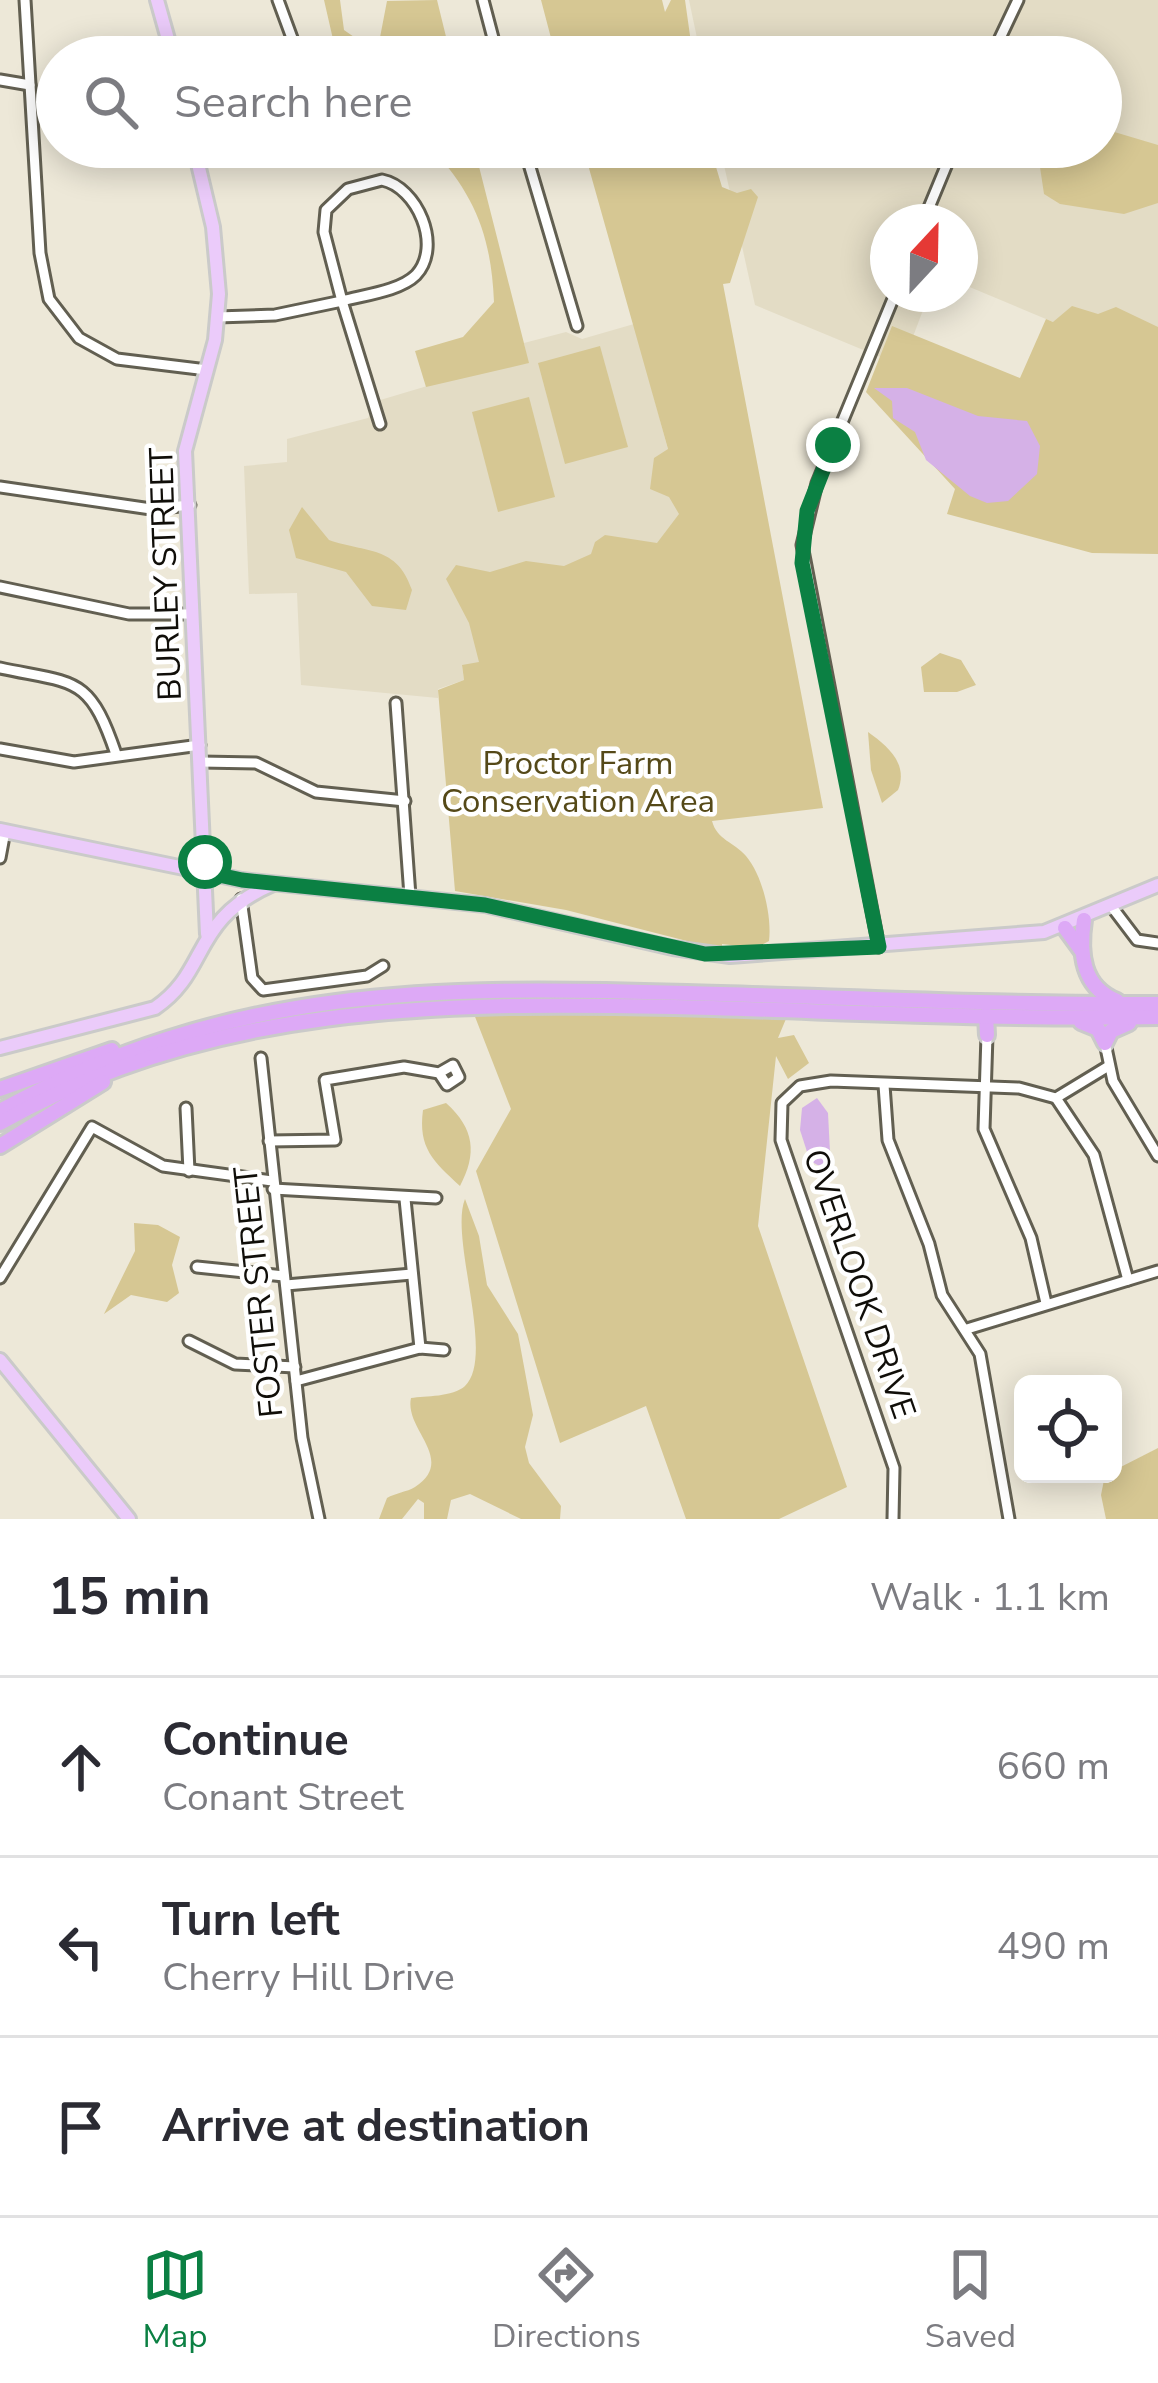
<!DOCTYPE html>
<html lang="en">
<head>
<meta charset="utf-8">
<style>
  body { margin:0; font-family:"Nunito Sans",sans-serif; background:#f7f7f7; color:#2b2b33 }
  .controls { position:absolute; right:36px; bottom:36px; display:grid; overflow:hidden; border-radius:18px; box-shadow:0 6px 30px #0003 }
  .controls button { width:108px; height:108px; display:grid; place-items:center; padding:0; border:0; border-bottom:3px solid #e1e1e2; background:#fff; color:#2b2b33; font:60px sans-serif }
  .compass { position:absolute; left:870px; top:204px; width:108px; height:108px; border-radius:50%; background:#fff; box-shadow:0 6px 30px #0003; rotate:22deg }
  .stop { position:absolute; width:36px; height:36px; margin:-27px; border:9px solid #0b8043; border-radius:50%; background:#fff }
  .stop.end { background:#0b8043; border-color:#fff; box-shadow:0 3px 12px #0008 }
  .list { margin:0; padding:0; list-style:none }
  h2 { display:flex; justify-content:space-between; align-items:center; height:156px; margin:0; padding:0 48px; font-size:51px }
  h2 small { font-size:39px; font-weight:400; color:#7c7c81 }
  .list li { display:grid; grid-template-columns:78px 1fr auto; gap:36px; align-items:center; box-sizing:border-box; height:180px; padding:0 48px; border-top:3px solid #e1e1e2 }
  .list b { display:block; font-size:45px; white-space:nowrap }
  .list p { margin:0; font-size:39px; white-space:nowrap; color:#7c7c81 }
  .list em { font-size:39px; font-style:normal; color:#7c7c81 }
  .icon { flex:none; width:66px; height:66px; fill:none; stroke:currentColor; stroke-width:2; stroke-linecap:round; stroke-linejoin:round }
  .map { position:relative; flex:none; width:1158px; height:1519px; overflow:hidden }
  .search { position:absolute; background:#fff; box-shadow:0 6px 30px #0003; left:36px; right:36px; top:36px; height:132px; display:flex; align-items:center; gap:30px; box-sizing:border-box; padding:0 42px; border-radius:66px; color:#7c7c81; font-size:45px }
  .sheet { height:696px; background:#fff }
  nav { display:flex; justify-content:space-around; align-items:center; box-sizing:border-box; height:168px; border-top:3px solid #e1e1e2; background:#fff; font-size:33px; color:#7c7c81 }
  nav a { display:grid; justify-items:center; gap:6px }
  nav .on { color:#0b8043 }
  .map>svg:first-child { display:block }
  .built { fill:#e3dcc5 }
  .green { fill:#d6c793 }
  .water { fill:#d5b1e7 }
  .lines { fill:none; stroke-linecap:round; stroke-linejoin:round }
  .minor-casing { stroke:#625f51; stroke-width:15 }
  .major-casing { stroke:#cacac9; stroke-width:18 }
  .highway-casing { stroke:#cacac9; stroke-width:20 }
  .minor { stroke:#fff; stroke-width:9 }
  .major { stroke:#ebcbfa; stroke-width:12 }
  .highway { stroke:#dda9f6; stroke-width:14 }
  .route { stroke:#0b8043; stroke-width:15 }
  .labels { text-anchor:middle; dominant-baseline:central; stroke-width:9; stroke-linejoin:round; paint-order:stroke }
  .street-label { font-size:33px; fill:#100e09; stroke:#fff }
  .park-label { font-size:33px; fill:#554918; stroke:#fff }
</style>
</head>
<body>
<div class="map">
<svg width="1158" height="1519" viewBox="0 0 1158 1519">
  <rect width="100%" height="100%" fill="#ede8d8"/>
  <g class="built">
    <path d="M689,0H1158V334L1053,322L960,283V222H888V294H929L902,366L755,305L720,147H1101V57H701Z"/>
    <path d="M634,324L686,516L576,648L462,666L464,680L438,689V698L301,685L297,593L249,594L244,466L287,462V439L368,418L377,401L474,372L528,363L524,343L566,332L582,339Z"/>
  </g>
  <g class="green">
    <path d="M324,0H340L344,30L377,53L387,1L437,0L451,57H315L335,48Z"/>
    <path d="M541,0H662L665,12L671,0H685L693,57H556Z"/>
    <path d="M1101,128L1158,145V203L1124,214L1060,204L1044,194L1037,147H1101Z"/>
    <path d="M431,147H474L529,363L426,387L415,351L463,337L494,302C491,236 476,197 431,147Z"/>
    <path d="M583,147H710L722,187L737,193L751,189L758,197L730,283L723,284L823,808L712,821C717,840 734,842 746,856C763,876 772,917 769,941L756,948L722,944V950L566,910L455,891L438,690L464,680L462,665L479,662L469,623L446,579L456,565L490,572L526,561L564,566L591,554L595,542L605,535L657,543L679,514L669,497L650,489L654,458L668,449Z"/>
    <path d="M1072,306L1098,314L1116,307L1158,327V554L1092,553L947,514L955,489L866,392L892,326L1020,378L1046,319L1053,322Z"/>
    <path d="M600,346L628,447L565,464L538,363Z"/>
    <path d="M529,397L555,497L498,512L472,412Z"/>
    <path d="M302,507L329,540C366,553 397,545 412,590L406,610L372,606L346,572L296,558L289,530Z"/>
    <path d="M940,653L961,660L976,685L957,692H924L921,667Z"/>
    <path d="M868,732C886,745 909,763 898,790L882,803L871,770Z"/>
    <path d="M472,1009L788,1014L778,1038L794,1035L809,1063L788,1079L776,1056L758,1226L847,1487L779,1519H686L646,1406L560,1443L476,1171L511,1109Z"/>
    <path d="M446,1103C475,1129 477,1154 460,1186C433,1161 418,1148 423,1110Z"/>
    <path d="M465,1199L479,1236L487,1285L518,1334L533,1415L525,1447L529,1463L561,1506L560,1519H521L470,1494L451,1500L447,1519H424V1503L418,1499L402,1519H379L387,1498C395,1493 407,1492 415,1487C457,1459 404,1430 411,1398C425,1396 453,1397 465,1386C496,1356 449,1238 465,1199Z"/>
    <path d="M134,1223L158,1225L180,1237L172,1265L179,1293L167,1302L131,1295L104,1314L135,1251Z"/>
    <path d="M1158,1448V1519H1106L1101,1495L1105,1475Z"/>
  </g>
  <g class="water">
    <path d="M874,388H907L978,416L1027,421L1040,446L1037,474L1008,501L987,503L970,496L926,460L915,432L893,418L892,401Z"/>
    <path d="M817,1098L828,1113L831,1172L810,1161L800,1130L802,1108Z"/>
  </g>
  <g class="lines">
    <defs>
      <g id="minor">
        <path d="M25,0L40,253L49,299L79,338L117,359L207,370"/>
        <path d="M278,0L299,57"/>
        <path d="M483,0L498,57"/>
        <path d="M991,57L1018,0"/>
        <path d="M0,80L30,85"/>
        <path d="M524,147L577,326"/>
        <path d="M382,180C417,187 443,246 416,275C400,291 364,295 342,301L324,232L326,210L348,189Z"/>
        <path d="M923,222L954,147"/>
        <path d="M217,317L275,315L342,301L380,424"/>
        <path d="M0,487L151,509L190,505"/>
        <path d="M0,587L129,614H193"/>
        <path d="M0,668C76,684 89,675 116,754"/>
        <path d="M396,703L410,896"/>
        <path d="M0,749L74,762L200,745"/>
        <path d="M201,762L256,763L316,792L405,801"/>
        <path d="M0,858L5,831"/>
        <path d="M241,899L252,978L263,990L367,976L383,966"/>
        <path d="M1112,907L1137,940L1158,943"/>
        <path d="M879,947L802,545L817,483L895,294"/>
        <path d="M987,1035L984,1129L1031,1238L1046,1303"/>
        <path d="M1105,1043L1113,1081L1158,1156"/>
        <path d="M261,1058L302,1438L319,1519"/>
        <path d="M884,1085L888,1140L929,1244L942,1295L980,1354L1009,1519"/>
        <path d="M1056,1098L1094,1155L1128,1280"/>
        <path d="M186,1108L189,1171"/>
        <path d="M269,1141L335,1140L325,1080L404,1067L439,1073L447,1085L459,1077L453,1065L439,1073"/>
        <path d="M273,1189L436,1198"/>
        <path d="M405,1199L420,1348"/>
        <path d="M197,1267L284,1276"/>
        <path d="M0,1278L92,1127L163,1166L272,1181"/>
        <path d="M286,1285L412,1274"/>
        <path d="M967,1329L1158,1271"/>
        <path d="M189,1341L235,1364L295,1367"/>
        <path d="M296,1381L420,1348L444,1350"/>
        <path d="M893,1519L894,1468L781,1140L782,1103L800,1086L831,1081L1019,1088L1056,1098L1107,1067"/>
      </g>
      <g id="major">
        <path d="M157,0L173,57"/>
        <path d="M194,147L213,227L219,294L215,340L185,451L207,934"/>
        <path d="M0,830L242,880L485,905L673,948L730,956L1044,932L1158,885"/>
        <path d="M0,1048L155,1008C210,971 190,920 273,884"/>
        <path d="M0,1360L129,1519"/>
      </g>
      <g id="highway">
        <path d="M1084,920C1079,953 1082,987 1117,1001"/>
        <path d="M1065,928L1081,950"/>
        <path d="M986,1015L987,1035"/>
        <path d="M1081,1022L1098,1029L1105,1043L1111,1031L1129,1023"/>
        <path d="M0,1089L112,1050"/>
        <path d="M0,1111C230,985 433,986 687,993C843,997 1001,1005 1158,1004"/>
        <path d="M0,1123C210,1004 439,1002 674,1007C835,1011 997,1020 1158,1017"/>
        <path d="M0,1146L103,1082"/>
      </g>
    </defs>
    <use href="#minor" class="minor-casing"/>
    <use href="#major" class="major-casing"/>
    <use href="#highway" class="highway-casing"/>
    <use href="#minor" class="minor"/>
    <use href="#major" class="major"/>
    <use href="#highway" class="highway"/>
  </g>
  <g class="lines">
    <path class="route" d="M205,862V872L242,880L485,905L705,954L879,947L802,563L807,511L833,445"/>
  </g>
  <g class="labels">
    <g class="street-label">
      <text transform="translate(166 574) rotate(-92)">BURLEY STREET</text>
      <text transform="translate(859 1284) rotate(71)">OVERLOOK DRIVE</text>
      <text transform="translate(259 1292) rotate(-96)">FOSTER STREET</text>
    </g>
    <g class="park-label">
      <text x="578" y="763">Proctor Farm<tspan x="578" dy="38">Conservation Area</tspan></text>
    </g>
  </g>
</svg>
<div class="controls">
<button><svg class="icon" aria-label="locate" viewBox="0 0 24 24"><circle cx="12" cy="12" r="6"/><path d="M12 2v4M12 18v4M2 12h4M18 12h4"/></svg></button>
</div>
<svg class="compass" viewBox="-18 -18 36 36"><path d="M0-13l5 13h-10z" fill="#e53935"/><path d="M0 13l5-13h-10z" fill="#7c7c81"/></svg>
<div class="stop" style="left:205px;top:862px"></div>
<div class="stop end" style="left:833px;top:445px"></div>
<div class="search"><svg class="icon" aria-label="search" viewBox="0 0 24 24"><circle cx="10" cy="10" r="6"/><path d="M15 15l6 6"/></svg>Search here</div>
</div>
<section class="sheet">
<h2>15 min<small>Walk · 1.1 km</small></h2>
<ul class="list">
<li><svg class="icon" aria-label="ahead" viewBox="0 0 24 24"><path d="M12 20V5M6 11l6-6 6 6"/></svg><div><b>Continue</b><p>Conant Street</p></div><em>660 m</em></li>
<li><svg class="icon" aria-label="left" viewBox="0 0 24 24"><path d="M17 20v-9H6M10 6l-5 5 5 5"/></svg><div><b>Turn left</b><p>Cherry Hill Drive</p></div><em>490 m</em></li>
<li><svg class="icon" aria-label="arrive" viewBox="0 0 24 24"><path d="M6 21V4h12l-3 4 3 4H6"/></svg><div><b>Arrive at destination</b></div></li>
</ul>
</section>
<nav>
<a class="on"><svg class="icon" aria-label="map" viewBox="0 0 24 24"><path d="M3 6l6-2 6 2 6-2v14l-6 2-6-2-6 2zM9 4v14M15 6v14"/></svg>Map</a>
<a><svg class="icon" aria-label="directions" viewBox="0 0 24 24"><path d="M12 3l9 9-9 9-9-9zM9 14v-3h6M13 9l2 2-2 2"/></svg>Directions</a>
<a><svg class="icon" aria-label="saved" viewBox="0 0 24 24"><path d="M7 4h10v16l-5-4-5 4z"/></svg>Saved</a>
</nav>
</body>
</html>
